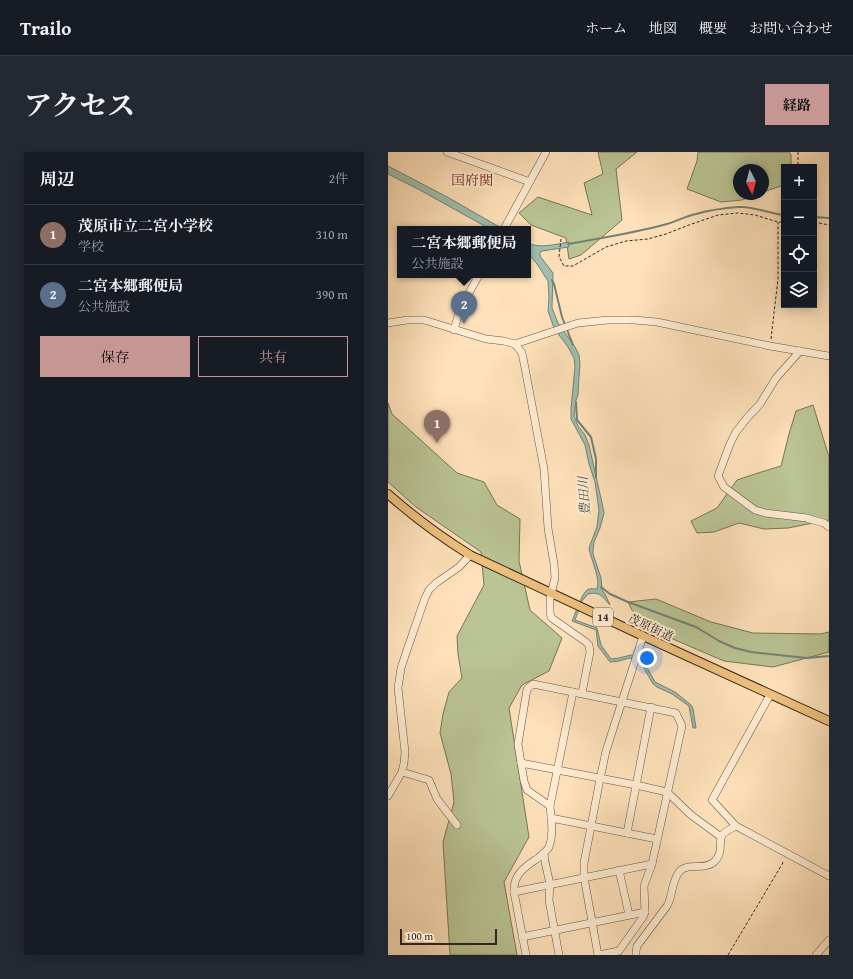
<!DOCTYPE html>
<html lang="ja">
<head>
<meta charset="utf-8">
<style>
  body { margin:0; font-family:"Gentium Book Plus","Noto Serif JP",serif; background:#242831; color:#f1f3f6 }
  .controls { position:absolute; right:12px; top:12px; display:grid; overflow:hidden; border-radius:0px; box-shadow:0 2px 10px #0003 }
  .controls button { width:36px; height:36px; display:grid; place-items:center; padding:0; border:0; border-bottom:1px solid #363941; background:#171b24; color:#f1f3f6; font:20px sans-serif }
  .compass { position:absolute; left:345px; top:12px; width:36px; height:36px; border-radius:50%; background:#171b24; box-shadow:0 2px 10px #0003; rotate:174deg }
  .scale { position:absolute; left:12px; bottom:10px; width:97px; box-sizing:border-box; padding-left:4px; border:2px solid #34261e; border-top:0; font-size:11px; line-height:14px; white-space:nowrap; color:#34261e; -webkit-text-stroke:3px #feecd2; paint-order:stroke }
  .you { position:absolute; left:259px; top:506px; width:14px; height:14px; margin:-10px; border:3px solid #fff; border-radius:50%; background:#1a73e8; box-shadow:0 0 0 6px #1a73e833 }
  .badge { display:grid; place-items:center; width:26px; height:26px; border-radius:50%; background:#c59692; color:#fff; font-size:13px; font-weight:700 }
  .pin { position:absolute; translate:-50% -33px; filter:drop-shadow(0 1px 2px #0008) }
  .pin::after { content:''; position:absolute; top:21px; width:14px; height:12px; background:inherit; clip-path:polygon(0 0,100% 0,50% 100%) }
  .popup { position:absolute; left:9px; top:74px; width:134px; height:52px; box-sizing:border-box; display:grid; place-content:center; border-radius:0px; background:#171b24; filter:drop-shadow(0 1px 3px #0005); font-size:13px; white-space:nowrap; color:#9ea1a6 }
  .popup b { font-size:15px; color:#f1f3f6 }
  .popup::after { content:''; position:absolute; left:50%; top:100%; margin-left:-8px; border:8px solid transparent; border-top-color:#171b24 }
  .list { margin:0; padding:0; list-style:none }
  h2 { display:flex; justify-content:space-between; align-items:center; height:52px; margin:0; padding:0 16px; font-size:17px }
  h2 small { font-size:13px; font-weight:400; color:#9ea1a6 }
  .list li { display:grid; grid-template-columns:26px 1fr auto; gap:12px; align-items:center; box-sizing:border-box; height:60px; padding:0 16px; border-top:1px solid #363941 }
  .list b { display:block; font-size:15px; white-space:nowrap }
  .list p { margin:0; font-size:13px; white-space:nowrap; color:#9ea1a6 }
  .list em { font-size:13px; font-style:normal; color:#9ea1a6 }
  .actions { display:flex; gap:8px; padding:12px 16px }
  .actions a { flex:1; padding:9px 0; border:1px solid #c59692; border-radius:0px; text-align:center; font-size:14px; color:#c59692 }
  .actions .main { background:#c59692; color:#111 }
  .icon { flex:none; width:22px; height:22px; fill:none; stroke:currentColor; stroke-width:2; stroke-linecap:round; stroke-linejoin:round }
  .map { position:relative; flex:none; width:441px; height:803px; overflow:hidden; border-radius:0px }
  header { display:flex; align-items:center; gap:24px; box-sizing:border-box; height:56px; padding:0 20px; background:#171b24; border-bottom:1px solid #363941 }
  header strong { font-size:19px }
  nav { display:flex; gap:22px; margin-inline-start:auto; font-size:14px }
  .intro { display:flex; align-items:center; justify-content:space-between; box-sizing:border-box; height:96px; padding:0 24px }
  h1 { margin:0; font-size:28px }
  .button { padding:10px 18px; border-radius:0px; background:#c59692; color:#111; font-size:14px; font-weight:700 }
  main { display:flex; gap:24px; padding:0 24px }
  aside { flex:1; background:#171b24; border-radius:0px; box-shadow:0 2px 10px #0003 }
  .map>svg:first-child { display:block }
  .green { fill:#bac494; stroke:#777559 }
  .water { fill:#a0beaf; stroke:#758175 }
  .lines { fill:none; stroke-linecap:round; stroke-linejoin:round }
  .stream { stroke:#758175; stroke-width:2 }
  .minor-casing { stroke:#665545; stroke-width:8 }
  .major-casing { stroke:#34261e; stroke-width:10 }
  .path { stroke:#34261e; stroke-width:1; stroke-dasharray:3 2; stroke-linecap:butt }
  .minor { stroke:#feecd2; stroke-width:7 }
  .major { stroke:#efc07d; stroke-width:8 }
  .labels { text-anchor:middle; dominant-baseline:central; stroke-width:4; stroke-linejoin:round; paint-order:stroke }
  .shield { fill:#feecd2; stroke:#716154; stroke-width:1 }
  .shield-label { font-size:11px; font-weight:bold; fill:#34261e }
  .street-label { font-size:12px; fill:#34261e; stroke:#feecd2 }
  .water-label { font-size:13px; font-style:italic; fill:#54544a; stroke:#feecd2 }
  .quarter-label { font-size:14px; fill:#7a1f14; stroke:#feecd2 }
</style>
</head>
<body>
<header>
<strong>Trailo</strong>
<nav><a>ホーム</a><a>地図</a><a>概要</a><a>お問い合わせ</a></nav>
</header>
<div class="intro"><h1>アクセス</h1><a class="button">経路</a></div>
<main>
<aside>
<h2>周辺<small>2件</small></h2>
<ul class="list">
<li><span class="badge" style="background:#8d6e63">1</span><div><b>茂原市立二宮小学校</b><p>学校</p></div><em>310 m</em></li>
<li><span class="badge" style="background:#5c6f8a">2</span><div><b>二宮本郷郵便局</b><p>公共施設</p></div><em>390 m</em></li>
</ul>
<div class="actions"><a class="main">保存</a><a>共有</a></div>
</aside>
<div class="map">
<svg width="441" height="803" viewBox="0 0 441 803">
  <rect width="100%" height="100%" fill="#fee1ba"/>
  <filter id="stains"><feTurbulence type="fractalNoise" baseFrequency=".005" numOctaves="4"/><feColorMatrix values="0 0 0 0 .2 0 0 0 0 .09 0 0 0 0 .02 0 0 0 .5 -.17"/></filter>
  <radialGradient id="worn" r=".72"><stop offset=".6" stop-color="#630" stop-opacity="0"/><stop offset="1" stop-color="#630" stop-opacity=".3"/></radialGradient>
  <g class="green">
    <path d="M210,0H249L228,17L234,68L193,103L181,107L178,86L143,73L131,61L150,45L204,63L196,31L215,22Z"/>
    <path d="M310,0H401L403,2V15H396V33L375,40V18H351V42H370L354,48L333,50L299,37L309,9Z"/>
    <path d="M0,251L4,262L69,321L96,330L109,353L132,367L131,409L142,458L174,486L161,519L134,533L121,556L141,685L116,730L129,803H62L55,690L66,650L63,622L52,581L55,562L61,540L74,526L70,502L69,484L96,433L93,400L28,355L0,330Z"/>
    <path d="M425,253L441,305V368L400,376L376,377L351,371L326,380L309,381L303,369L329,356L349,328L370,321L393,314L401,282L408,259Z"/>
    <path d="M268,447L323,470L365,481L433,482L441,480V500L385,515L336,509L271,481L247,464L240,450Z"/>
  </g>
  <g class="water">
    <path d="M0,14L61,46L115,77H102L30,37L0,22Z"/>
    <path d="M181,90V95L154,99L152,101V104L165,121L164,156L170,171L187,195L191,203L192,213L191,224L190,243L188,248L186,264L190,274L197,283L201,293L214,351L216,361L212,376L206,390L205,399V402L213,426L214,438L217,442L222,453C214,445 213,439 200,442L194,449L187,468L209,476L213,493L223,507L231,506L243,503L254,508L257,512L267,530L287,540L303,553L305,557L308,576H305L301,554L284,542L269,535L265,532L253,511L242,506L231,509L222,510L210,494L208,478L184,469C187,463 194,441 199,438C202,436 206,437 209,437C213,428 203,407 201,397L202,393L209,375L211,358L207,330L201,312L197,293L183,267V257L187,214L186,206L180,195L171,183L165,173L160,159L161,146L160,129L149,112L140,101V91C152,97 168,92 181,90Z"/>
  </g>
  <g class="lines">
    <g class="stream">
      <path d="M426,65L441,66"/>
      <path d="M180,92C213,86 247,81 279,72C289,69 298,64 308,62C322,58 337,56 351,55C367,54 381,62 396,63"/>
      <path d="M164,128L166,132L174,165L185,193"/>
      <path d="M188,250L189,268L203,285L208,307V325"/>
      <path d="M213,435L222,442L240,450L308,475L331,489L347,496L363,500L419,506L441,504"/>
    </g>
    <defs>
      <g id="minor">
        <path d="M59,0L142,30"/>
        <path d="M116,77L158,0"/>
        <path d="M0,171L19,168H36L98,187L116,189L127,192L190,171L220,168H246L269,170L382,194L441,204"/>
        <path d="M66,178L72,157L91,123"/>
        <path d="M127,192L134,201L137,216L156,317L160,376L166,412L167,426L162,446V460L163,465L165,467L198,490L201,493L202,500L194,541"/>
        <path d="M412,199L388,226L372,252L359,266L348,280L342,292L330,324L336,335L367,358L377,361L419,366L421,367L436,371L441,375"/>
        <path d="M382,543L324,648L348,674L441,724"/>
        <path d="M133,611L248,633L279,640L303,663L333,685"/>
        <path d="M14,620L41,628L49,647L69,673"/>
        <path d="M0,644L11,625L14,620L16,611L17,600L10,536L13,516L19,498L37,446L41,438L48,431L71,415L82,403"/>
        <path d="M162,654L185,540"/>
        <path d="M163,666L269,687"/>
        <path d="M239,681L263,555"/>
        <path d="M156,701L157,710L162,732L161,748L171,803"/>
        <path d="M231,718L241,763"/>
        <path d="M126,740L264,712"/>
        <path d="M134,785L257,760"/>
        <path d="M138,803L126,740C125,722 137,715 150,706C154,703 158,700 161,695C166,682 163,667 162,654L139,638L136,629L130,592L139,537L145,532L288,561L294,574L264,712L256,734L257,760L255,765L231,799L211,803"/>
        <path d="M210,803L196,725V711L212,627L218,599L255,484"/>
        <path d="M248,803V799L249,794L279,754C285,744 283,731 291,720C299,710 316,719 326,710C337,700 329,688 335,682C338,679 344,676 348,674"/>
        <path d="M428,803L441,788"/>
      </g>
      <path id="major" d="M0,342C26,365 53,385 82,403L255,484L441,569"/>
    </defs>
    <use href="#minor" class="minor-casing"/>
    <use href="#major" class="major-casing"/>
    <g class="path">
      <path d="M410,0V15"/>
      <path d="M426,70L441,73"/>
      <path d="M173,87L171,105L176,114H185L218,95L238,89L260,87L278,82L301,73L330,63L350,61L367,63L390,70H396"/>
      <path d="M383,187L390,127V70"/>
      <path d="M340,803L396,709"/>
    </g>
    <use href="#minor" class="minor"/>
    <use href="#major" class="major"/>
  </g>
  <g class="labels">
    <rect class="shield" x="205" y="456" width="20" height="18" rx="3"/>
    <g class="shield-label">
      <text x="215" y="465">14</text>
    </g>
    <g class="street-label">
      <text transform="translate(263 475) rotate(25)">茂原街道</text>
    </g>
    <g class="water-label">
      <text transform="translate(196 344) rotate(-94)">豊田川</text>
    </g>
    <g class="quarter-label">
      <text x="84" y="28">国府関</text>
    </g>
  </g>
  <rect width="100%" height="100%" filter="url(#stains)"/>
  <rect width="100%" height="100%" fill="url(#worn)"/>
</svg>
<div class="controls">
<button>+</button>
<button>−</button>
<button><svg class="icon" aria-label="locate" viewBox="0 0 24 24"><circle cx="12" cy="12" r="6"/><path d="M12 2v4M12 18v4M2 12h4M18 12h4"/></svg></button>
<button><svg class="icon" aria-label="layers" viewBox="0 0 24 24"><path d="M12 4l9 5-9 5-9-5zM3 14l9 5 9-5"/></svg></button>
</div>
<svg class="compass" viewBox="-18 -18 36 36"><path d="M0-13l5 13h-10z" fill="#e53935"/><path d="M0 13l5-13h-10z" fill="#9ea1a6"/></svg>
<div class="scale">100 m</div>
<div class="you"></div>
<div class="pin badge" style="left:49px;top:291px;background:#8d6e63">1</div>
<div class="pin badge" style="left:76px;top:172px;background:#5c6f8a">2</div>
<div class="popup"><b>二宮本郷郵便局</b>公共施設</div>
</div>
</main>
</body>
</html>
